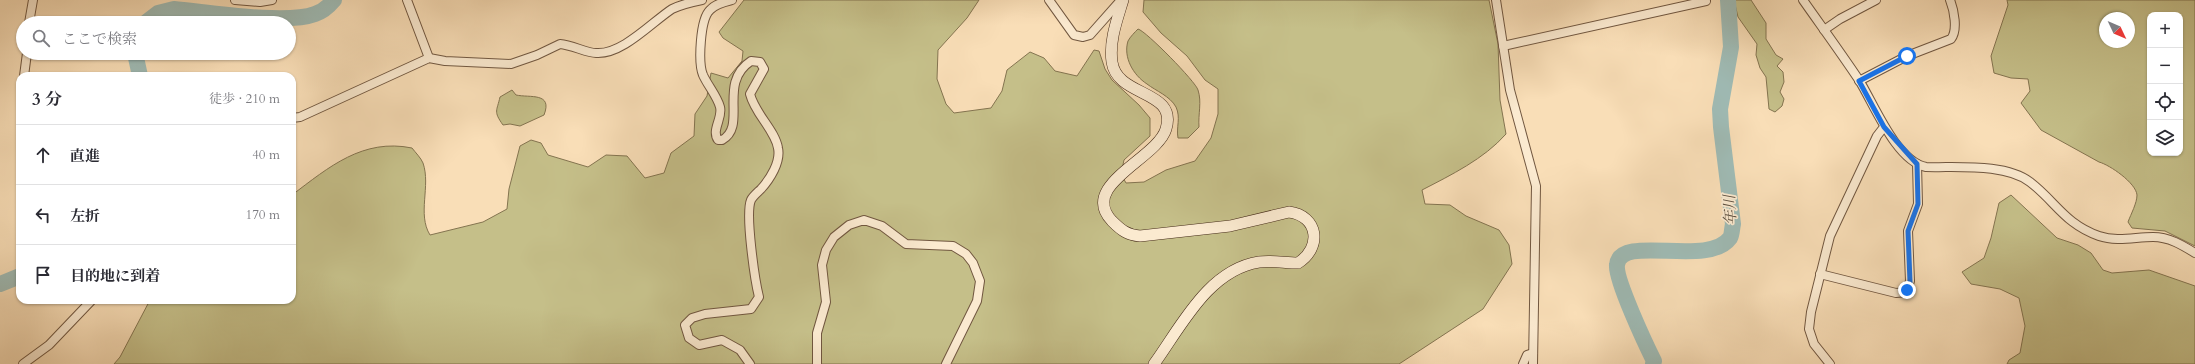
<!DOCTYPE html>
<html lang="ja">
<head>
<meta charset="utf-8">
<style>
  body { margin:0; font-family:Cardo,"Noto Serif JP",serif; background:#f2f2f3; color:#2b2b33 }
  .controls { position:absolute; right:12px; top:12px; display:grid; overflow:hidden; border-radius:8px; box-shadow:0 1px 3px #0004 }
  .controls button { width:36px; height:36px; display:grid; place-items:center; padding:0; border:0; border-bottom:1px solid #e1e1e2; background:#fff; color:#2b2b33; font:20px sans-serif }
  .compass { position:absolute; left:2099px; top:12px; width:36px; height:36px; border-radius:50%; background:#fff; box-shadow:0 1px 3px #0004; rotate:134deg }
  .stop { position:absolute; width:12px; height:12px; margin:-9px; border:3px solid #1a73e8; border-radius:50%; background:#fff }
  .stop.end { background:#1a73e8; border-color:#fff; box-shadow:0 1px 4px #0008 }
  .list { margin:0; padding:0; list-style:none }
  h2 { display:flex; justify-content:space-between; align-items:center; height:52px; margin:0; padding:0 16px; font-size:17px }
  h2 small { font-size:13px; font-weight:400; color:#7c7c81 }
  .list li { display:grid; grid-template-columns:26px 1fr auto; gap:12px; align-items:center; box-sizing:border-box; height:60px; padding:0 16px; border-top:1px solid #e1e1e2 }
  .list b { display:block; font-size:15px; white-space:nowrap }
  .list em { font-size:13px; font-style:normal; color:#7c7c81 }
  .icon { flex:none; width:22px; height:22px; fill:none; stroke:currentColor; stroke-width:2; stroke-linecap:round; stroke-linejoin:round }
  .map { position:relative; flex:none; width:2195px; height:364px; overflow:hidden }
  .search { position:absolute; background:#fff; box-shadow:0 1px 3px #0004; left:16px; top:16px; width:280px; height:44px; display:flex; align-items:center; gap:10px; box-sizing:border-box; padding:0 14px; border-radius:22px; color:#7c7c81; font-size:15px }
  .panel { position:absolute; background:#fff; box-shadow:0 1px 3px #0004; left:16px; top:72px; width:280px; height:232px; border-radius:12px }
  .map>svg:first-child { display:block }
  .green { fill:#c5bf89; stroke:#847450; fill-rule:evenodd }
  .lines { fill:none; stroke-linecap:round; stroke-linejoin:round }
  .river { stroke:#9fbbb5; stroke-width:16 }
  .street-casing { stroke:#715740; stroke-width:10 }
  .secondary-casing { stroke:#442a18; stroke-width:12 }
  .street { stroke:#fbead0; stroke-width:8 }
  .secondary { stroke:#fbead0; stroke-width:11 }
  .route { stroke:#1a73e8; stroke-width:5 }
  .labels { text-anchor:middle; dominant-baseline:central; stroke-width:3.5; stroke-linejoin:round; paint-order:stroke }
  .water-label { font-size:15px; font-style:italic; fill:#5b4e3f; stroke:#fbead0 }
</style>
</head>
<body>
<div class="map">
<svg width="2195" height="364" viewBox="0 0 2195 364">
  <rect width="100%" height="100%" fill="#f9deb7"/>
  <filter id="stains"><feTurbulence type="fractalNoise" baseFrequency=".005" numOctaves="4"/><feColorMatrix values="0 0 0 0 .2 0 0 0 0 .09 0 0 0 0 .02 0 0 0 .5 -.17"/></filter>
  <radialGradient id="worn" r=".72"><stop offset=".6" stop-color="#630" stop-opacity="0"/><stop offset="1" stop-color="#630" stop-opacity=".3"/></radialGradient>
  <g class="green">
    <path d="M744,0H979L967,18L938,50L937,79L946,104L954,113L991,108L1002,91L1007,70L1030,52L1044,58L1055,71L1077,76L1094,50L1099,51L1105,69L1112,80L1139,105L1150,118V136L1124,160L1121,174L1126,183L1144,182L1166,170L1195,161L1211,138L1218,114V89L1205,80L1187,56L1161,33L1143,12L1144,0H1489L1498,44L1500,100L1506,134C1484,159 1451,175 1422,190L1425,204L1450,205L1466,216L1499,230L1509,245L1512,264L1483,309L1399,364H114L120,357L150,300H292V195C329,167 363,138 412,148C415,152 421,158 423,163C431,186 417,214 430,235L483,222L507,209L509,189L520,146L531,140L541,143L548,155L588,167L606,155L627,156L645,178L664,173L671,153L694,136L695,114L707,96L711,73L728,78L742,61L743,51L723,38L719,32Z"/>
    <path d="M1734,0H1751L1766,23V39L1776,55L1783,59L1777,66L1783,72L1784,82L1780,92L1784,99L1782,106L1775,112L1769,109L1766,77L1760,68L1756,55L1757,44L1738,17Z"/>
    <path d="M2007,0H2195V246L2165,231L2132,228L2128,222C2131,214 2137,203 2137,195C2136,183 2110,165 2099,162L2041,130L2021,103L2030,91L2028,79L2011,78L1994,73L1991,56L2008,5ZM2150,15H2180V153H2150ZM2105,18H2129V42H2105Z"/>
    <path d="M1138,29C1146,31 1196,82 1198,90C1202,102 1198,114 1199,127L1188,138H1178C1176,127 1181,118 1176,107C1170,96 1156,91 1147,84C1133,75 1123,57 1128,41C1130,37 1135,32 1138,29Z"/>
    <path d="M512,90L516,95C530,98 553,92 544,115L520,126L510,124L503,125C493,111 497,111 500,97Z"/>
    <path d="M2011,195L2057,238L2078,245L2091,253L2103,270L2112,273L2149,270L2195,286V364H2007L2009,360L2020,353L2025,326L2019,298L2000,289L1971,284L1962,272L1984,258L1991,238L1999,203Z"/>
  </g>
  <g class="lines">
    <g class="river">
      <path d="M145,23L158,13L174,9C207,12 286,25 315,14C322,12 329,6 334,0"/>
      <path d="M135,53L140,76"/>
      <path d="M0,284L20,276"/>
      <path d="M1653,364L1654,361C1646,345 1615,279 1617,265C1620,233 1708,268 1730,238C1732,235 1732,228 1733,224L1721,127L1720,109L1731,47L1728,0"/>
    </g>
    <defs>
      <g id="street">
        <path d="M235,0L260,2L272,0"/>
        <path d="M407,0L429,58"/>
        <path d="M732,0C724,2 715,4 710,10C700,19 698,63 703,75C708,86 717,96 720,107C723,118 711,130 718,140H722C748,126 717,83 751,61L760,62L764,69L750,94C755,114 775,130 778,148C781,162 770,179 761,189C758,192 753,196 751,200C745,214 755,281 759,297L751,309L705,314L692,318L685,325L689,338L699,345L722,340L740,350L750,364"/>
        <path d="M1049,0L1074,35L1083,37L1090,35L1121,0"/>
        <path d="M1496,0L1510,90L1536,186L1533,364"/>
        <path d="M1803,0C1822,27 1841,53 1859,80C1874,104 1896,161 1926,167C1957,168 2005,163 2030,182C2056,202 2065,224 2099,236C2117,242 2135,237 2153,237C2169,237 2182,245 2195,253"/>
        <path d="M29,23L33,0"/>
        <path d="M1824,30L1840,19L1876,0"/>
        <path d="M1503,46L1706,1"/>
        <path d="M24,76L27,53"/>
        <path d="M1859,81L1907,56L1951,39C1958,30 1954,10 1950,0"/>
        <path d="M292,118L300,117L429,58L445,61L511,64L537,55L560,44C572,45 587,53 596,53C622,55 652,22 672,9C682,4 692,2 702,0"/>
        <path d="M1820,274L1896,293L1906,292L1910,281L1908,231L1918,204L1917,164"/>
        <path d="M23,364L49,345L92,300"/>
        <path d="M817,364V333L826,302L822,265L826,250L834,237L849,225L864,220L882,226L906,244L953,246L966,254L973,263L980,281L977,301L946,364"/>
        <path d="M1523,364L1527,355L1533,353"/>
        <path d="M1830,364L1814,344L1809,329L1811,312L1830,236L1877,136L1884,127"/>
      </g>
      <path id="secondary" d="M1123,0C1117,20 1109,41 1112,62C1117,98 1178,89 1166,129C1157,159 1078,185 1112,221C1121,230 1127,235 1140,236L1230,226L1289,212C1319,216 1322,248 1298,263C1285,263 1272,260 1259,262C1208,270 1181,327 1154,364"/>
    </defs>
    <use href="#street" class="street-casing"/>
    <use href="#secondary" class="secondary-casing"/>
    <use href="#street" class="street"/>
    <use href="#secondary" class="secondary"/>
  </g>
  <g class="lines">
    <path class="route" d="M1907,56L1859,81L1884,127L1917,164L1918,204L1908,231L1910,282L1907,290"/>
  </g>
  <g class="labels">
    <g class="water-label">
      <text transform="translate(1730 210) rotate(-93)">年川</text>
    </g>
  </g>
  <rect width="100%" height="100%" filter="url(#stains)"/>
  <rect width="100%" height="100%" fill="url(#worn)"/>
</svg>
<div class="controls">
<button>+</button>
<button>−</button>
<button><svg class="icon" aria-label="locate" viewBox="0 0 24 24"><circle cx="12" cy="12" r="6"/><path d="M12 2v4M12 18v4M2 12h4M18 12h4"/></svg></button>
<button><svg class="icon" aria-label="layers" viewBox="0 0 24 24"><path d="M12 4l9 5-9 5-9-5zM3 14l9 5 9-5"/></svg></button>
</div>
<svg class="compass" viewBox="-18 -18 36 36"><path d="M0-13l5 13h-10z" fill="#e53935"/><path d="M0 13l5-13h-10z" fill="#7c7c81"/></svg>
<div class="stop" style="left:1907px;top:56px"></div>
<div class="stop end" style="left:1907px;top:290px"></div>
<div class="search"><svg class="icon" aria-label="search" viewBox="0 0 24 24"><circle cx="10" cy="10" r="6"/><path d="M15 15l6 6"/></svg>ここで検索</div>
<section class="panel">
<h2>3 分<small>徒歩 · 210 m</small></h2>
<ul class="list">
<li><svg class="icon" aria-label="ahead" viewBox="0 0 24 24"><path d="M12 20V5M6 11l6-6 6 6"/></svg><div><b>直進</b></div><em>40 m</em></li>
<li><svg class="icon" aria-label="left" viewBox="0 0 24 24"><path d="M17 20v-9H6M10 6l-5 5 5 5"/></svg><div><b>左折</b></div><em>170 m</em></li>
<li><svg class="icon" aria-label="arrive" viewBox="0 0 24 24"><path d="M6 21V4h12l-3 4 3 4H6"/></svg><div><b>目的地に到着</b></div></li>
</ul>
</section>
</div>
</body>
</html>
